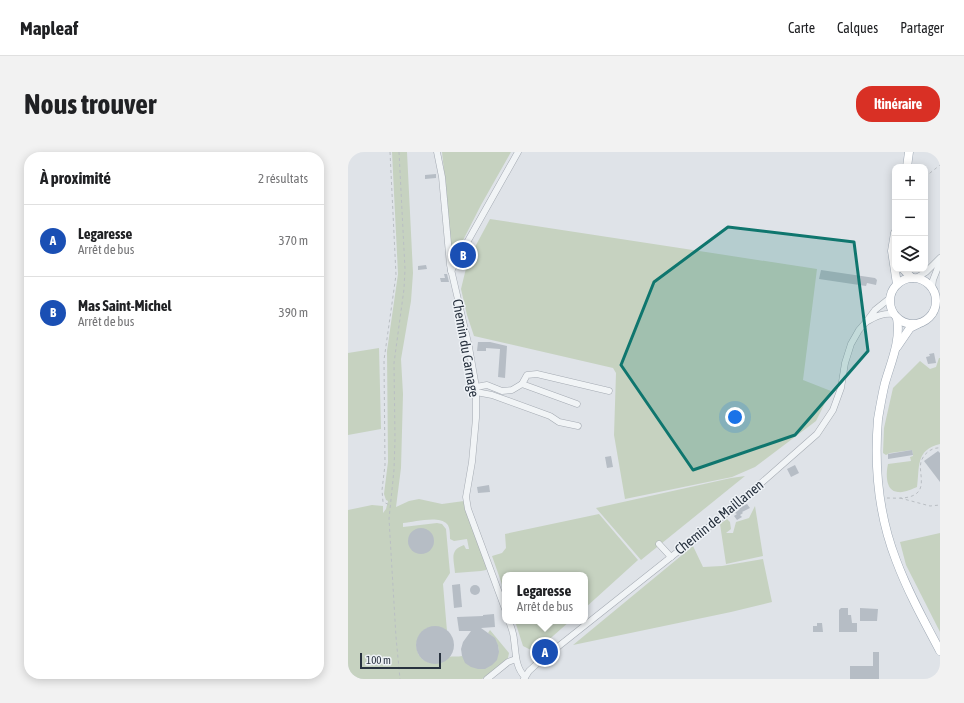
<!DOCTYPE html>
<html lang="fr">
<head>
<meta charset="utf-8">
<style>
  body { margin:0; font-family:"Asap Condensed",sans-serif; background:#f2f2f2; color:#202124 }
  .controls { position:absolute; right:12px; top:12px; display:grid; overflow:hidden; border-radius:8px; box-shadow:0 2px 10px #0003 }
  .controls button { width:36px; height:36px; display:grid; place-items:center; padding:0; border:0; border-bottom:1px solid #e0e0e0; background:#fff; color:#202124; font:20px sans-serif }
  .scale { position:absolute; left:12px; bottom:10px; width:81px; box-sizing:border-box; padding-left:4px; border:2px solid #28323f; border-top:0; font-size:11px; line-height:14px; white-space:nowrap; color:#28323f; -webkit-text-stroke:3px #eef2f6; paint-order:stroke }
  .you { position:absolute; left:387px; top:265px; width:14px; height:14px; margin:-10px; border:3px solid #fff; border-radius:50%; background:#1a73e8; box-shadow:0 0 0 6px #1a73e833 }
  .badge { display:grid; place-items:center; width:26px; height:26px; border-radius:50%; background:#d93025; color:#fff; font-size:13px; font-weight:700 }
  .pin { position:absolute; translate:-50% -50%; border:2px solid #fff; box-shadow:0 1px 4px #0006 }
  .popup { position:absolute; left:154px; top:420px; width:86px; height:52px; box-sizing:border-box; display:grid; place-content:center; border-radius:8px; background:#fff; filter:drop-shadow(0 1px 3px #0005); font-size:13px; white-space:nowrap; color:#757577 }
  .popup b { font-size:15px; color:#202124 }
  .popup::after { content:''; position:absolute; left:50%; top:100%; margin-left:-8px; border:8px solid transparent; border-top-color:#fff }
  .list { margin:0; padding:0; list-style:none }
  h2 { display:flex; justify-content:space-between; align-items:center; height:52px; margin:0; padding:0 16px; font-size:17px }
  h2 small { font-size:13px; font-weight:400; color:#757577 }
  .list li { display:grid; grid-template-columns:26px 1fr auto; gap:12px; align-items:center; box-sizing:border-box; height:72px; padding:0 16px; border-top:1px solid #e0e0e0 }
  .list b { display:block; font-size:15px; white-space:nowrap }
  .list p { margin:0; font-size:13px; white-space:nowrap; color:#757577 }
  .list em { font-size:13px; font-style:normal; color:#757577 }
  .icon { flex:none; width:22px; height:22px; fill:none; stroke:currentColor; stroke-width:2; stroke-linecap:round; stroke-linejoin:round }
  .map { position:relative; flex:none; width:592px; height:527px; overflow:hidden; border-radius:16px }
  header { display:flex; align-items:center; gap:24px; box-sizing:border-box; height:56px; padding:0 20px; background:#fff; border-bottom:1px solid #e0e0e0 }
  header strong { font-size:19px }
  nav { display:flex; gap:22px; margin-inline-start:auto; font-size:14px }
  .intro { display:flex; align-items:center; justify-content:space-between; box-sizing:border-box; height:96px; padding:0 24px }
  h1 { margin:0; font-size:28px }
  .button { padding:10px 18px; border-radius:16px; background:#d93025; color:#fff; font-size:14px; font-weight:700 }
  main { display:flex; gap:24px; padding:0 24px }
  aside { flex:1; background:#fff; border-radius:16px; box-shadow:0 2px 10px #0003 }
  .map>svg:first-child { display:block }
  .green { fill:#c6d2c0 }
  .building { fill:#b6bdc5 }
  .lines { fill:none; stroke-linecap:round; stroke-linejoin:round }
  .minor-casing { stroke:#a4aab2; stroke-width:7 }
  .major-casing { stroke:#9ea8b4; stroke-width:9 }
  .path { stroke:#b9bec3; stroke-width:1; stroke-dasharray:3 3; stroke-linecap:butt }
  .minor { stroke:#f1f4f6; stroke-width:6 }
  .major { stroke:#fff; stroke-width:8 }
  .marked { fill:#0f766e; fill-opacity:0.2; stroke:#0f766e; stroke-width:3; stroke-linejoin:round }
  .labels { text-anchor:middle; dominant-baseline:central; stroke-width:3; stroke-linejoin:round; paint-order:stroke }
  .street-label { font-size:14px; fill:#28323f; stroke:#eef2f6 }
</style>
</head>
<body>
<header>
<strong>Mapleaf</strong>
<nav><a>Carte</a><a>Calques</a><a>Partager</a></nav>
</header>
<div class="intro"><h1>Nous trouver</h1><a class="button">Itinéraire</a></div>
<main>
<aside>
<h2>À proximité<small>2 résultats</small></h2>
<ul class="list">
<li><span class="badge" style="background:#1a4fb4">A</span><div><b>Legaresse</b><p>Arrêt de bus</p></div><em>370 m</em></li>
<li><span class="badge" style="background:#1a4fb4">B</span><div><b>Mas Saint-Michel</b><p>Arrêt de bus</p></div><em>390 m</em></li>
</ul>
</aside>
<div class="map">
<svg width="592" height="527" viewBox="0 0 592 527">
  <rect width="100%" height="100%" fill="#dfe3e8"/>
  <g class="green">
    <path d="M44,0H59L65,121L63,149L53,207L55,242L53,316L48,355L61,349L71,347L94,352L116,349L139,416L138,418L133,419L107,421C106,407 101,398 116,393L118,397H121L119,387L106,389L102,387C102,382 102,375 99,372C91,363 66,370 55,371V375L89,371L94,372L98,377L102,421L95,432L99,479C69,461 56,507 84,511C94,512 94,507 101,505C104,504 110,505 114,504C131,527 169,503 140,481L142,478L161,501L160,506L134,527H0V358L24,353L35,354V361L38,357L40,349L38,348L36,342L40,310L39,199L50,122Z"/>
    <path d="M94,0H163L133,53L107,104L103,103L98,37Z"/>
    <path d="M142,67L469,117L455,228L483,239L468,269L407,315L384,325L277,347L266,283L268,221L265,216L126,184L119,163L113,137L120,108Z"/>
    <path d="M31,196L33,277L0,283V201Z"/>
    <path d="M591,206H592V292C567,298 572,315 569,335C564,337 556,341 550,340C537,339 538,321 540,312L563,309L562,305L565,304L564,298L542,301L538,303L535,301L536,276L545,236L572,209L582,217L588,215Z"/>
    <path d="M397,324L293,408L248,356L383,326Z"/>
    <path d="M407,354L415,404L378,412L372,372L379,367L382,370L383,377L378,381H385L388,370L401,366Z"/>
    <path d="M251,362L290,408L237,456V423H157V441L144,404L154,401L158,396L157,382Z"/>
    <path d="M592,381V480L558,413L552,390Z"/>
    <path d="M345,394L355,415L374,414L415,407L424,450L383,460L225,493Z"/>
    <path d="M167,469H222L187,500L175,494Z"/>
  </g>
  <g class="building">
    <path d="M88,22V26L77,27V23Z"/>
    <path d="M78,113L79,117L70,118V114Z"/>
    <path d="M473,118L527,126L529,128L528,133L519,131L518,134L471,127Z"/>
    <path d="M96,122H99L101,130H93L92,126H97Z"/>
    <path d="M130,190H142L159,194L157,226L150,225L152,197L138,196V199H129Z"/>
    <path d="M586,201L588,211L580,212L578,205L582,204L581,202Z"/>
    <path d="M564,298L565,303L540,307V302Z"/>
    <path d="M590,299L592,301V330L576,309Z"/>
    <path d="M263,304L265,315L259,316L257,305Z"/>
    <path d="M447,313L451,321L443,325L439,317Z"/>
    <path d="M141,333L142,340L130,341L129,335Z"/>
    <path d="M399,352L402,356L394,360L395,361L392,363L394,365L389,368L386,364L389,362L387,361L392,357V356Z"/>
    <circle cx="73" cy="389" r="13"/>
    <path d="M112,432L114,455L106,456L104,433Z"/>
    <circle cx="127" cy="438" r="5"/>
    <path d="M500,456V463H503L504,471H509V480H491V458L493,456Z"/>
    <path d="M512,456L530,457L529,469H512Z"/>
    <path d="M146,462L147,475L133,476L147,486L150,493L151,500L149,508L144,513L137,517H130L123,515L117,511L114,504L113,497L115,490L123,479H111L109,465L135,464V463Z"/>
    <path d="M469,471H474L475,480H465V474H469Z"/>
    <circle cx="87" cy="493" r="19"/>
    <path d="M525,500H531V527H502V514H525Z"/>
  </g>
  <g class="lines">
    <defs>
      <g id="minor">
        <path d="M89,0L94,25L102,113L121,195L128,235V266L124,310L118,345L120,357L157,457"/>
        <path d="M103,119L170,0"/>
        <path d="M568,126L578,120L592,106"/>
        <path d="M584,136L585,128L592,110"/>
        <path d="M542,146L527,158L518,170C528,164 535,161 546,162"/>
        <path d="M174,232L179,223L189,222L261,239"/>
        <path d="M128,235L139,233L154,239L164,238L174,232L229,252"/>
        <path d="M128,240L144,243L202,264L211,270L230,274"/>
        <path d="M311,392L323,405"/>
        <path d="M161,469C163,475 166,482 166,488C168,501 167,515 177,525"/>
        <path d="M139,527L160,510L168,507"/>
        <path d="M176,527L181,519L192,509L386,355L469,282L485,258L493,236L497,211L503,192L511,178L518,170"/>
      </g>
      <g id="major">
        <path d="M559,15L561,0"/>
        <path d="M547,81L544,99L549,132"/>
        <path d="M555,117L564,126"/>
        <circle cx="565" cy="149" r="23"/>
        <path d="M549,166C553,189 543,210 537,231C534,243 532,255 530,267C526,315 531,364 548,408C560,440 576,469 592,499"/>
        <path d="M549,195L562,176L570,172"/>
      </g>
    </defs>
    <use href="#minor" class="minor-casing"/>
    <use href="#major" class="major-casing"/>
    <g class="path">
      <path d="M42,0L48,123L36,208L37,313L34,338L35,350L42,353"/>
      <path d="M51,0L57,117L56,137L46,211L47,287L46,318L41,367L48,485L52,527"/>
      <path d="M577,25L592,13"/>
      <path d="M539,346C546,346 557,347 564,344C580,338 570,320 573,310C575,302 584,295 592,296"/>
      <path d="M552,346L582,354L592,353"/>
    </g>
    <use href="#minor" class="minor"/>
    <use href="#major" class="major"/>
  </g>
  <path class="marked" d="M380,75L506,90L520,199L447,283L345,318L273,213L306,130Z"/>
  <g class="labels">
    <g class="street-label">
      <text transform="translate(118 196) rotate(80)">Chemin du Carnage</text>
      <text transform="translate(371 365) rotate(-39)">Chemin de Maillanen</text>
    </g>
  </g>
</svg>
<div class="controls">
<button>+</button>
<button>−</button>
<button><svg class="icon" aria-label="layers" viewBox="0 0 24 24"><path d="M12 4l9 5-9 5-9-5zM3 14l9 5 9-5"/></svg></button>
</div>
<div class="scale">100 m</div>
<div class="you"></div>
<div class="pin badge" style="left:197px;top:500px;background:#1a4fb4">A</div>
<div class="popup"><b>Legaresse</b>Arrêt de bus</div>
<div class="pin badge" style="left:115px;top:103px;background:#1a4fb4">B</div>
</div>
</main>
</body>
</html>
